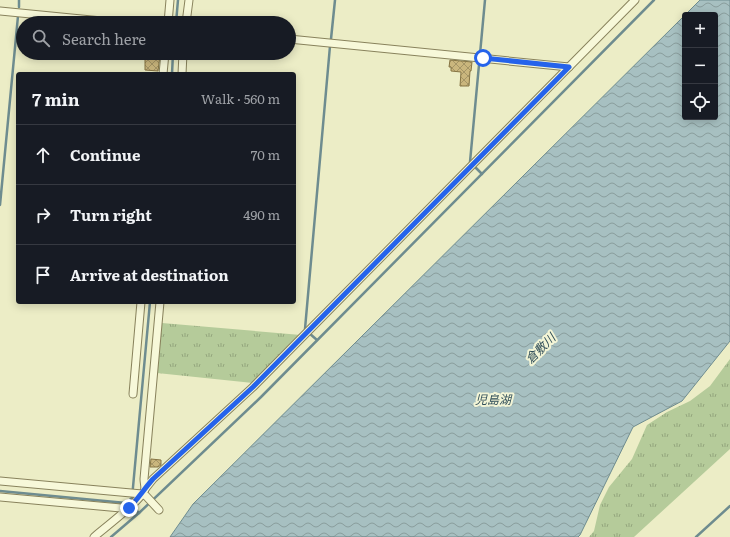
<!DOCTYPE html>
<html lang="en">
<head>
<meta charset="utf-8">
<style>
  body { margin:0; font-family:Literata,"Noto Sans JP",serif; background:#242831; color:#f1f3f6 }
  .controls { position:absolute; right:12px; top:12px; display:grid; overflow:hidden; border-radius:4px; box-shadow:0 2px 10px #0003 }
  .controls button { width:36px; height:36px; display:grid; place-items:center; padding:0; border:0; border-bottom:1px solid #363941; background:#171b24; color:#f1f3f6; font:20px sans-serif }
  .stop { position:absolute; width:12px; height:12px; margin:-9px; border:3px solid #2563eb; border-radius:50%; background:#fff }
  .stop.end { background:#2563eb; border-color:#fff; box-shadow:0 1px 4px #0008 }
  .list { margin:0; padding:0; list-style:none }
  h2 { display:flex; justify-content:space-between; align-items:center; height:52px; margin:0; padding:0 16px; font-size:17px }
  h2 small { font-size:13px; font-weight:400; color:#9ea1a6 }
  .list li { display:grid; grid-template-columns:26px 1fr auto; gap:12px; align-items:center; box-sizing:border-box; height:60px; padding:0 16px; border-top:1px solid #363941 }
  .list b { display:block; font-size:15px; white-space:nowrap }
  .list em { font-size:13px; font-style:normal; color:#9ea1a6 }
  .icon { flex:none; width:22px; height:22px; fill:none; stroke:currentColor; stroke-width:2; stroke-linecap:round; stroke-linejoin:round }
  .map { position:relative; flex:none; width:730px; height:537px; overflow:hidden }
  .search { position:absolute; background:#171b24; box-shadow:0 2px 10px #0003; left:16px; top:16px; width:280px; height:44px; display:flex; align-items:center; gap:10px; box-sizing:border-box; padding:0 14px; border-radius:22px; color:#9ea1a6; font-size:15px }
  .panel { position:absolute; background:#171b24; box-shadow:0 2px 10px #0003; left:16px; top:72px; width:280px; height:232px; border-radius:4px }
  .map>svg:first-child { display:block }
  .grass { fill:url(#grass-tufts) }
  .water { fill:url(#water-waves); stroke:#6e8c8f }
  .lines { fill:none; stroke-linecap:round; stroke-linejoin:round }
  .stream { stroke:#6e8c8f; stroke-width:2.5 }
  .building { fill:url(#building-cross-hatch); stroke:#867443 }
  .minor-casing { stroke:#88825c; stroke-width:9 }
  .minor { stroke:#f7f8d9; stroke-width:7 }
  .route { stroke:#2563eb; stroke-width:5 }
  .labels { text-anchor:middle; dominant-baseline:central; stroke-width:4; stroke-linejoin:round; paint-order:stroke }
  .water-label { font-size:12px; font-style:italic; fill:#2f4d58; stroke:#f3f5d6 }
</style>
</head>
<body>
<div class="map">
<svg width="730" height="537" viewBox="0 0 730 537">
  <defs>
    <pattern id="grass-tufts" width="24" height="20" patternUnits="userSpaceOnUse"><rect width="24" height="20" fill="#b5cb9a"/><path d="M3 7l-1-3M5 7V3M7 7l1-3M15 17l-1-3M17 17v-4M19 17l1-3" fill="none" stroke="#94a67d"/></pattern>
    <pattern id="water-waves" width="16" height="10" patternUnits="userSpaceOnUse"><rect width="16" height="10" fill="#a7c0c1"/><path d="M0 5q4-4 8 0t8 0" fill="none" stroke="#899d9c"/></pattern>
    <pattern id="building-cross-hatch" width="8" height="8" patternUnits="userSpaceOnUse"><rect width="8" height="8" fill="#cab67d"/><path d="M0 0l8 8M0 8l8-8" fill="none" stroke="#a59566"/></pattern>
  </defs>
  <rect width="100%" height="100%" fill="#ecedc6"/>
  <g class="grass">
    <path d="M162,323L301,335L253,383L157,373Z"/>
    <path d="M730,359V449L634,537H589L594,531L600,505L609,487L632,459L647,425L667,412L690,401L710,386Z"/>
  </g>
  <path class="water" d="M700,0H730V341L682,401L633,427L580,535L578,537H170L193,504L685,15V117H715V15H685Z"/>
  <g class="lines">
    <g class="stream">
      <path d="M19,7V0"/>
      <path d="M176,23L178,0"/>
      <path d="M331,39L335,0"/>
      <path d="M172,74L173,53"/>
      <path d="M470,162L485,0"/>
      <path d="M475,167L482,174"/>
      <path d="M0,205L18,16"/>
      <path d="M305,329L330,46"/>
      <path d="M309,333L317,340"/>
      <path d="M0,491L126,503L132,498L150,302"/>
      <path d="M132,506L139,513"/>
      <path d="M111,537L139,513L261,397L654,0"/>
      <path d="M696,537L730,506"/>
    </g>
  </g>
  <g class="building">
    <path d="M145,54L160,55L158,71L145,70Z"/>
    <path d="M450,60L472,62L471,71H470L469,86H460L461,72L451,71V67H449Z"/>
    <path d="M151,459L161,460V465L158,467H150Z"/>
  </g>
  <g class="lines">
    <defs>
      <g id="minor">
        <path d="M0,11L122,23"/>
        <path d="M168,23L170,0"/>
        <path d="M186,23L189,0"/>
        <path d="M289,39L569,67"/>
        <path d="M163,74L165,53"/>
        <path d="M182,74L183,53"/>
        <path d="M133,394L141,302"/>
        <path d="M0,481L142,494L146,496L159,510"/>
        <path d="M145,489L153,479L253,387L635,0"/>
        <path d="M0,497L121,508L125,511"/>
        <path d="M94,537C103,529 143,499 145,489C145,486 144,482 144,479L160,302"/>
      </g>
    </defs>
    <use href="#minor" class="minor-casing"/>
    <use href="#minor" class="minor"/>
  </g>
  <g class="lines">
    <path class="route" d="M129,508C138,499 144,489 153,479L253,387L569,67L483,58"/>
  </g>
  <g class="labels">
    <g class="water-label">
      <text transform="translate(540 348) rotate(-45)">倉敷川</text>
      <text x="493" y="399">児島湖</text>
    </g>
  </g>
</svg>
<div class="controls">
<button>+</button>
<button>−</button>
<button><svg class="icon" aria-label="locate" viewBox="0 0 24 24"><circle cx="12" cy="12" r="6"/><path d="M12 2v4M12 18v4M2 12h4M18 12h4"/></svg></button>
</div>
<div class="stop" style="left:483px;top:58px"></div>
<div class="stop end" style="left:129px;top:508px"></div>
<div class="search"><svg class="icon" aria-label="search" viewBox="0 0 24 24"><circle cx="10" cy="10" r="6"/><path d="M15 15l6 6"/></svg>Search here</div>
<section class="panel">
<h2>7 min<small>Walk · 560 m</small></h2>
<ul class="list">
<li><svg class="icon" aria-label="ahead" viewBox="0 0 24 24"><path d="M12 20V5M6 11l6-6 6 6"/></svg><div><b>Continue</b></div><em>70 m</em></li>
<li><svg class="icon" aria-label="right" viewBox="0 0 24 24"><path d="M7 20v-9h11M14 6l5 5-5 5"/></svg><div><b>Turn right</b></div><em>490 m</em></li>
<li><svg class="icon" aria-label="arrive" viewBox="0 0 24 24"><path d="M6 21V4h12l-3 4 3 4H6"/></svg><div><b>Arrive at destination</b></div></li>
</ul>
</section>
</div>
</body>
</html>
